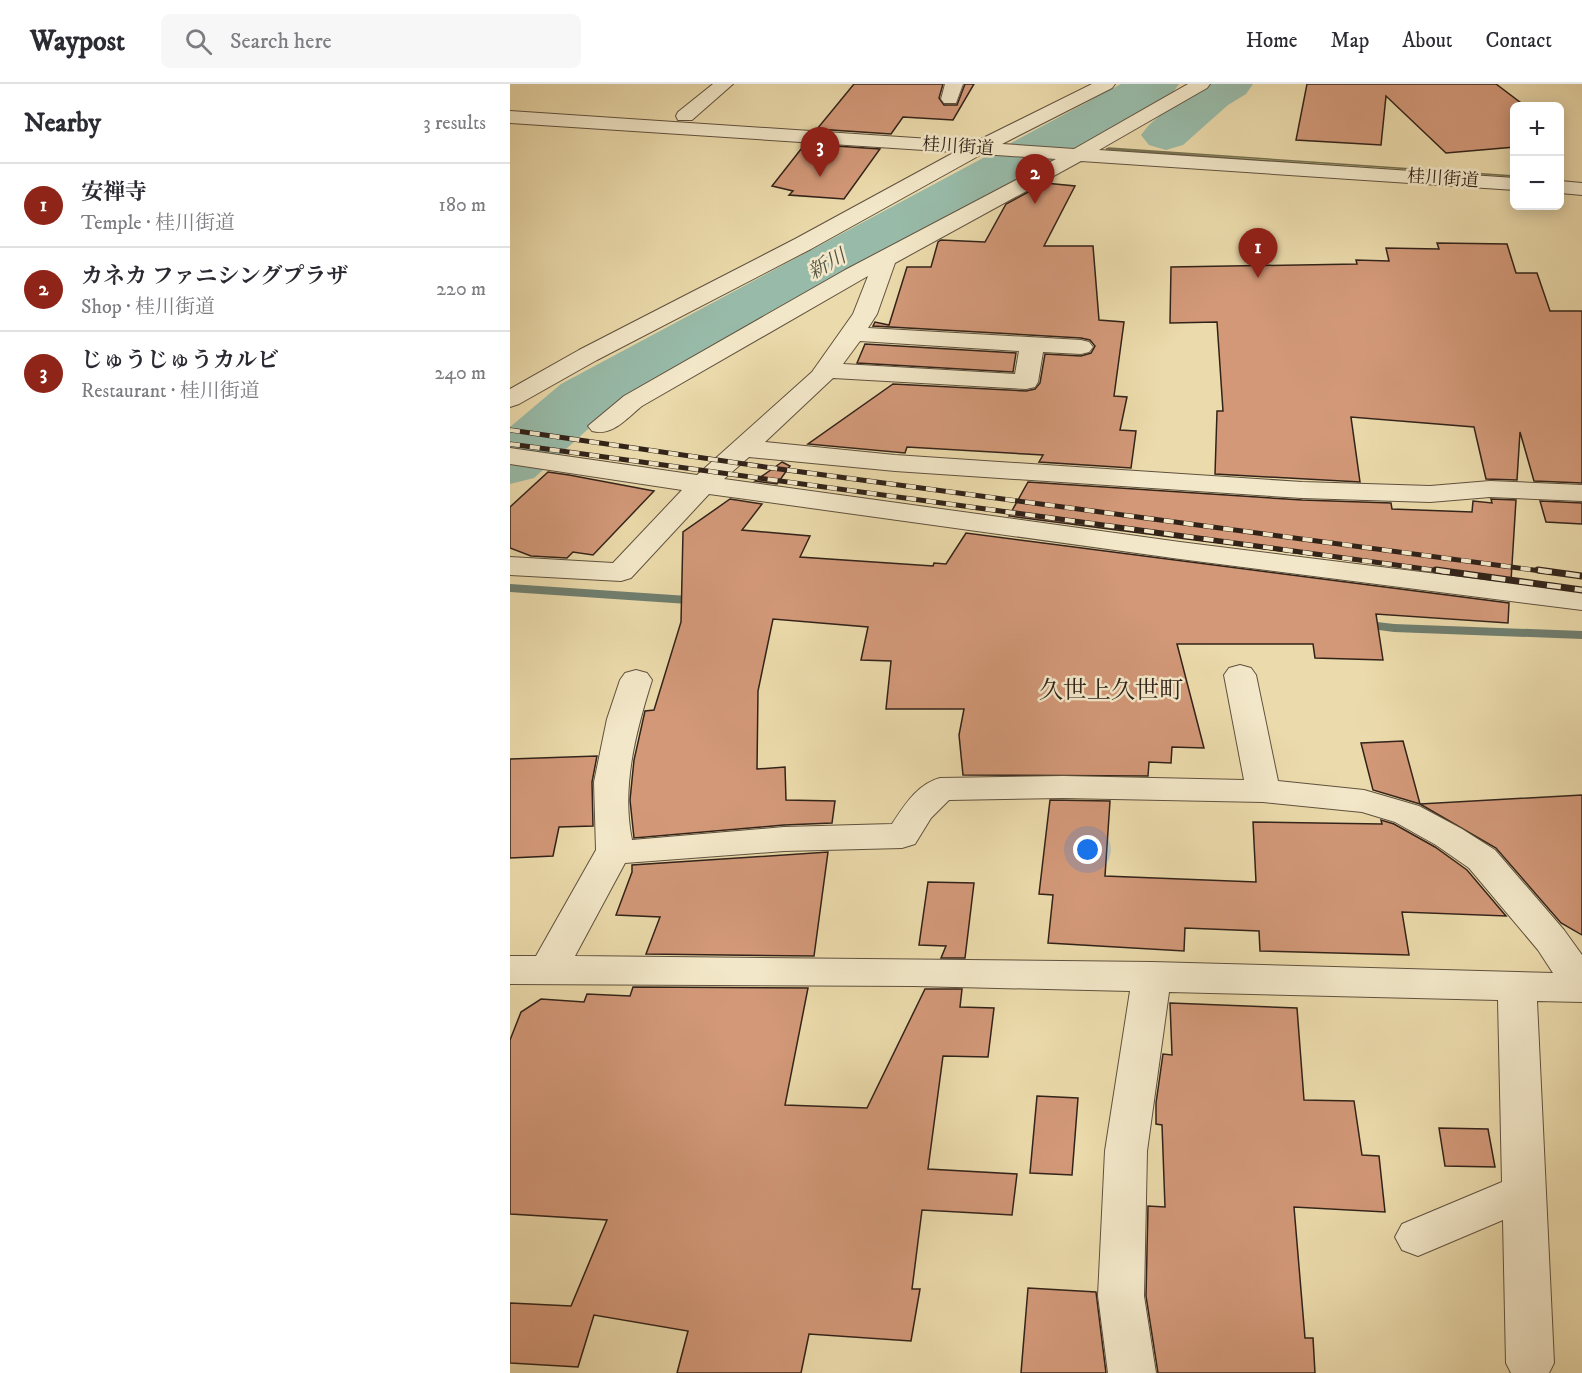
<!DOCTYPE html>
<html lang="en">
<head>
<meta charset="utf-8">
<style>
  body { margin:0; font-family:"IM FELL DW Pica","Noto Serif JP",serif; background:#f7f7f7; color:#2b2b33 }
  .controls { position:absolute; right:18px; top:18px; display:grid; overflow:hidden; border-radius:9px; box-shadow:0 3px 15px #0003 }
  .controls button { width:54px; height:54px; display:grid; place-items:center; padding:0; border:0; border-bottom:2px solid #e1e1e2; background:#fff; color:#2b2b33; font:30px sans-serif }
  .you { position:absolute; left:578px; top:766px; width:21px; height:21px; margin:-15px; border:4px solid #fff; border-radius:50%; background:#1a73e8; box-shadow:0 0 0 9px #1a73e833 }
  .badge { display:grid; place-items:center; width:39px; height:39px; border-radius:50%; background:#8f2418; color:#fff; font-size:20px; font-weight:700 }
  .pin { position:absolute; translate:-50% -50px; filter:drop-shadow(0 2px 3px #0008) }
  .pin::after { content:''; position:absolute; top:32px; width:21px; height:18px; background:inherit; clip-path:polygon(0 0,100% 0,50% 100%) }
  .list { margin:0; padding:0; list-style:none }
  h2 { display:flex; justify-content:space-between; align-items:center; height:78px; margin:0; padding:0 24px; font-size:26px }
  h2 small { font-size:20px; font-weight:400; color:#7c7c81 }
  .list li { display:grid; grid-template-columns:39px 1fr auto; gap:18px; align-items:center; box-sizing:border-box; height:84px; padding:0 24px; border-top:2px solid #e1e1e2 }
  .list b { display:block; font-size:22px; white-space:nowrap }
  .list p { margin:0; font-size:20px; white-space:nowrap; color:#7c7c81 }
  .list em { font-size:20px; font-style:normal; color:#7c7c81 }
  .icon { flex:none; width:33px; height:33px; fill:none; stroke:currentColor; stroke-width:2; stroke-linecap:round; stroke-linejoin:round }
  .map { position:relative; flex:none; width:1072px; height:1289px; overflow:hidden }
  header { display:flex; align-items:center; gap:36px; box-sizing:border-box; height:84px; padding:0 30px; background:#fff; border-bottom:2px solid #e1e1e2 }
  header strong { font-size:28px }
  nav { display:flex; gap:33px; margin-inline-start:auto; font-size:21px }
  .search { width:420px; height:54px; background:#f7f7f7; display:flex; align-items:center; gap:15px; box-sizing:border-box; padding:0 21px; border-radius:9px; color:#7c7c81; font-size:22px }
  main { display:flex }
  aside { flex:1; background:#fff }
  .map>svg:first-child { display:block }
  .green { fill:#babf87; stroke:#767150; stroke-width:1.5 }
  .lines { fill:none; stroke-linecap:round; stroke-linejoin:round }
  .stream { fill:#6f7e6f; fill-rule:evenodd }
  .river { fill:#98bba9; fill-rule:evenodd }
  .building { fill:#d29878; stroke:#322319; stroke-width:1.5 }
  .minor-casing { stroke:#60513e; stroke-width:2 }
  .minor { fill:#f2e7c8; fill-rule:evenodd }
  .rail-far1-casing { stroke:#322319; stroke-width:5 }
  .rail-casing { stroke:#322319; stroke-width:7 }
  .rail-far1 { stroke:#f2e7c8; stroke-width:4; stroke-dasharray:10; stroke-linecap:butt }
  .rail { stroke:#f2e7c8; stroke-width:4.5; stroke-dasharray:14; stroke-linecap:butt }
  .labels { text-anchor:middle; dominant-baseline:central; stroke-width:5; stroke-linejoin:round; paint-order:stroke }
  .far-street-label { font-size:18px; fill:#322319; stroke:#f2e7c8 }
  .far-water-label { font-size:20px; font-style:italic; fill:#515144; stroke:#f2e7c8 }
  .neighbourhood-label { font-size:24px; fill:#322319; stroke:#f2e7c8 }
</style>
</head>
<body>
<header>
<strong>Waypost</strong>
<div class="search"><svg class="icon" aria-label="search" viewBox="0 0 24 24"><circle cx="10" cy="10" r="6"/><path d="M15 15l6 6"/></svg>Search here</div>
<nav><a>Home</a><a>Map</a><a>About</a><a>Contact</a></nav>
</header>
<main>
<aside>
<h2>Nearby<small>3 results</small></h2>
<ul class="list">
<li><span class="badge">1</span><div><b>安禅寺</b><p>Temple · 桂川街道</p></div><em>180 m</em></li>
<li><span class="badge">2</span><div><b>カネカ ファニシングプラザ</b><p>Shop · 桂川街道</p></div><em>220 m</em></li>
<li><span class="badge">3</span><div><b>じゅうじゅうカルビ</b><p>Restaurant · 桂川街道</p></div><em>240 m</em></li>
</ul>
</aside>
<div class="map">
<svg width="1072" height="1289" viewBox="0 0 1072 1289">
  <rect width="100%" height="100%" fill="#ebdaab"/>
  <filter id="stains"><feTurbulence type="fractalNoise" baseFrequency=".00333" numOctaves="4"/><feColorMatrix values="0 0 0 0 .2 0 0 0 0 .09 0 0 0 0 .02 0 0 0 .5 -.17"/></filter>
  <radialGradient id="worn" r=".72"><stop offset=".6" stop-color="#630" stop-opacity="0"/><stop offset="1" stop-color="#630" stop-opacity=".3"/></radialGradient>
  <path class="green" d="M599,64L1004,92V95L596,65Z"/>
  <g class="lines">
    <g class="stream">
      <path d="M0,500L178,512L189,510L195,514L193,517L178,520L0,508Z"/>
      <path d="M850,536L884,540L1072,547V555L884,548L846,543L844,540Z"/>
    </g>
    <g class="river">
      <path d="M611,0H669L662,10L97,328L24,394L0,400V343L51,300Z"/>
      <path d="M686,0H743L736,10L718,21L673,61L656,66L639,61L631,51L639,41Z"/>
    </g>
  </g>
  <g class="building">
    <path d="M344,0H433L429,14L434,21H447L455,0H464L443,36L393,33L381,50L307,45Z"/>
    <path d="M797,0H986L1015,22H1005V63L936,69L876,12L871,61L786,56Z"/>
    <path d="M295,60L370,65L334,115L279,111L283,107L262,102Z"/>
    <path d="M535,99L565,102L534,162H583L589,236L614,238L604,312L617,313L610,346L626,347L621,384L529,378L533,371L397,363L395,369L298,360L383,300L516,307L525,305L530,299L535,270L571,272L581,269L585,262L580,256L571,254L363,242L365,238L379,241L397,183H421L428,158L431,156L475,158L496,120Z"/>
    <path d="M927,159L997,160L1006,189H1027L1040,227H1072V399L1024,397L1010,348L1007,396L976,395L964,343L841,333L850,398L705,390L707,327H713L707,238L660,239L661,183L847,180L846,176L879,177L876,164L929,165Z"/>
    <path d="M355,260L506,269L503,288L347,279Z"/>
    <path d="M272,378L280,382L267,400L245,397Z"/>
    <path d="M38,388L59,391L144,407L83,471L63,468L57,474L21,472L0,464V423Z"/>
    <path d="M518,398L792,416L881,419L882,425L962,428L963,417L982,419L981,415L1006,416L1001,497L499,432Z"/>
    <path d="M220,415L252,420L232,446L300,452L290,473L423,482L424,479L436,480L456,449L999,519L998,539L866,530L873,576L805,574L803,560H667L694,664L662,663L661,679L639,678L638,692L453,691L449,651L454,625H376L381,577L351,576L358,543L263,535L248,607L247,685L275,683L276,716L325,717L322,739L274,741L124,754L120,716L124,676L135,627L144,626L171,538L173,448Z"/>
    <path d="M1030,417L1072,419V440L1036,438Z"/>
    <path d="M893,657L910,720L1072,711V851L1051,839L986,764L910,720L863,706L851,659Z"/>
    <path d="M87,672L82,698L83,742L49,743L43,772L0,774V675Z"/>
    <path d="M540,716L600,717L595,792L746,798L743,738L872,740L871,736L884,740L925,763L957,786L996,832L892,828L899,871L750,867L749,847L675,844L674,867L538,859L543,811L529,810Z"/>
    <path d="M318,768L304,872L136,870L150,833L106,831L122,788V781Z"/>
    <path d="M418,798L464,799L455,874H431L436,862L409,861Z"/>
    <path d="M123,903L298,904L275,1021L357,1024L415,905H452L450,923L484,924L478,973L433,972L418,1085L507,1090L502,1131L412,1126L402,1205H410L401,1257L299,1250L291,1289H167L178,1247L84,1231L68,1283L0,1279V1219L61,1222L97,1136L0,1130V956L11,928L31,915L74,918L77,910L120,912Z"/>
    <path d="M660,919L787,924L794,1016L844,1017L852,1071L869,1072L875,1128L784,1123L795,1254H803L805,1289H648L636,1212L638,1122L655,1123L652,1041L646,1040V1019L653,970L662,971Z"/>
    <path d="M527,1012L568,1014L562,1091L520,1089Z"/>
    <path d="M929,1044L978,1045L985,1083L935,1082Z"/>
    <path d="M518,1204L586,1208L596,1289H511Z"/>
  </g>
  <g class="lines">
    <defs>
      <g id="minor">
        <path d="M203,0H223L182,36H168L166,32L168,28Z"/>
        <path d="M435,0H453L446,19H434L431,15Z"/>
        <path d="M582,0H605L602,4L492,60L564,65L678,0H700L697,4L589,66L1005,94V106L571,77L385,179L367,230L358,244L571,256L579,258L583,263L579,268L571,270L533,268L528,298L525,303L516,305L323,294L255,358L385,371L792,398L920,402L980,397L1072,401V417L980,413L920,418L792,414L385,387L239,373L214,395L670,458L1072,508V526L670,475L199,410L121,494L111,497L0,491V473L103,479L172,406L0,380V364L187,391L302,288L343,230L358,192L132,322C117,334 102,353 82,347L78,342L114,312L335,186L546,75L472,70L301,165L87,276L9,320L0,323V305L69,266L285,155L445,68L0,39V27L465,58ZM350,257L509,267L505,290L333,280Z"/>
        <path d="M1050,97L1072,99V111L1050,109Z"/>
        <path d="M730,581L741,584L746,591L768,697L854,706L909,722L952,745L985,766L1054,846L1072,871V918L1027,917L1044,1279L1039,1289H1001L996,1279L993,1136L908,1172L892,1166L885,1153L892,1140L992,1098L988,916L659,908L637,1067L634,1212L646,1289H598L588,1212L595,1067L620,907L404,902L0,900V872H26L86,766L84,698L97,635L110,596L115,589L126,586L137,589L142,596C126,647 111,703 122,756L274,743L382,740C394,722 407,700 430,694L553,692L734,696L714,591L719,584ZM553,714L753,718L852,728L885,738L926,761L959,784L1028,866L1043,889L642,878L65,872L115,779L274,767L392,764L405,760L421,734L439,716Z"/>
      </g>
    </defs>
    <use href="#minor" class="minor-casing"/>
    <use href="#minor" class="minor"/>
    <defs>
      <g id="rail-far1">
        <path d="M0,346L262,384L1039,488"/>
        <path d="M0,360L937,488"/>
      </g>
      <g id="rail">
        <path d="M926,486L1072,506"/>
        <path d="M1028,486L1072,492"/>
      </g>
    </defs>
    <use href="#rail-far1" class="rail-far1-casing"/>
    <use href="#rail" class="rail-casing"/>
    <use href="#rail-far1" class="rail-far1"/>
    <use href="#rail" class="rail"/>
  </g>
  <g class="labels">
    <g class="far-street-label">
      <text transform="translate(448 63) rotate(4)">桂川街道</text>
      <text transform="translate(933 95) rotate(4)">桂川街道</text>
    </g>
    <g class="far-water-label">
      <text transform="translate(317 181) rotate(-29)">新川</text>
    </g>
    <g class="neighbourhood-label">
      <text x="601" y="607">久世上久世町</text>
    </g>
  </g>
  <rect width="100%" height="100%" filter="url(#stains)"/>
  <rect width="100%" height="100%" fill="url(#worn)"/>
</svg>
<div class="controls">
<button>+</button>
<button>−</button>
</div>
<div class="you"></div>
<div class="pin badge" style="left:748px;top:194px">1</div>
<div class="pin badge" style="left:525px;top:120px">2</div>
<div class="pin badge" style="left:310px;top:93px">3</div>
</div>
</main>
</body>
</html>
